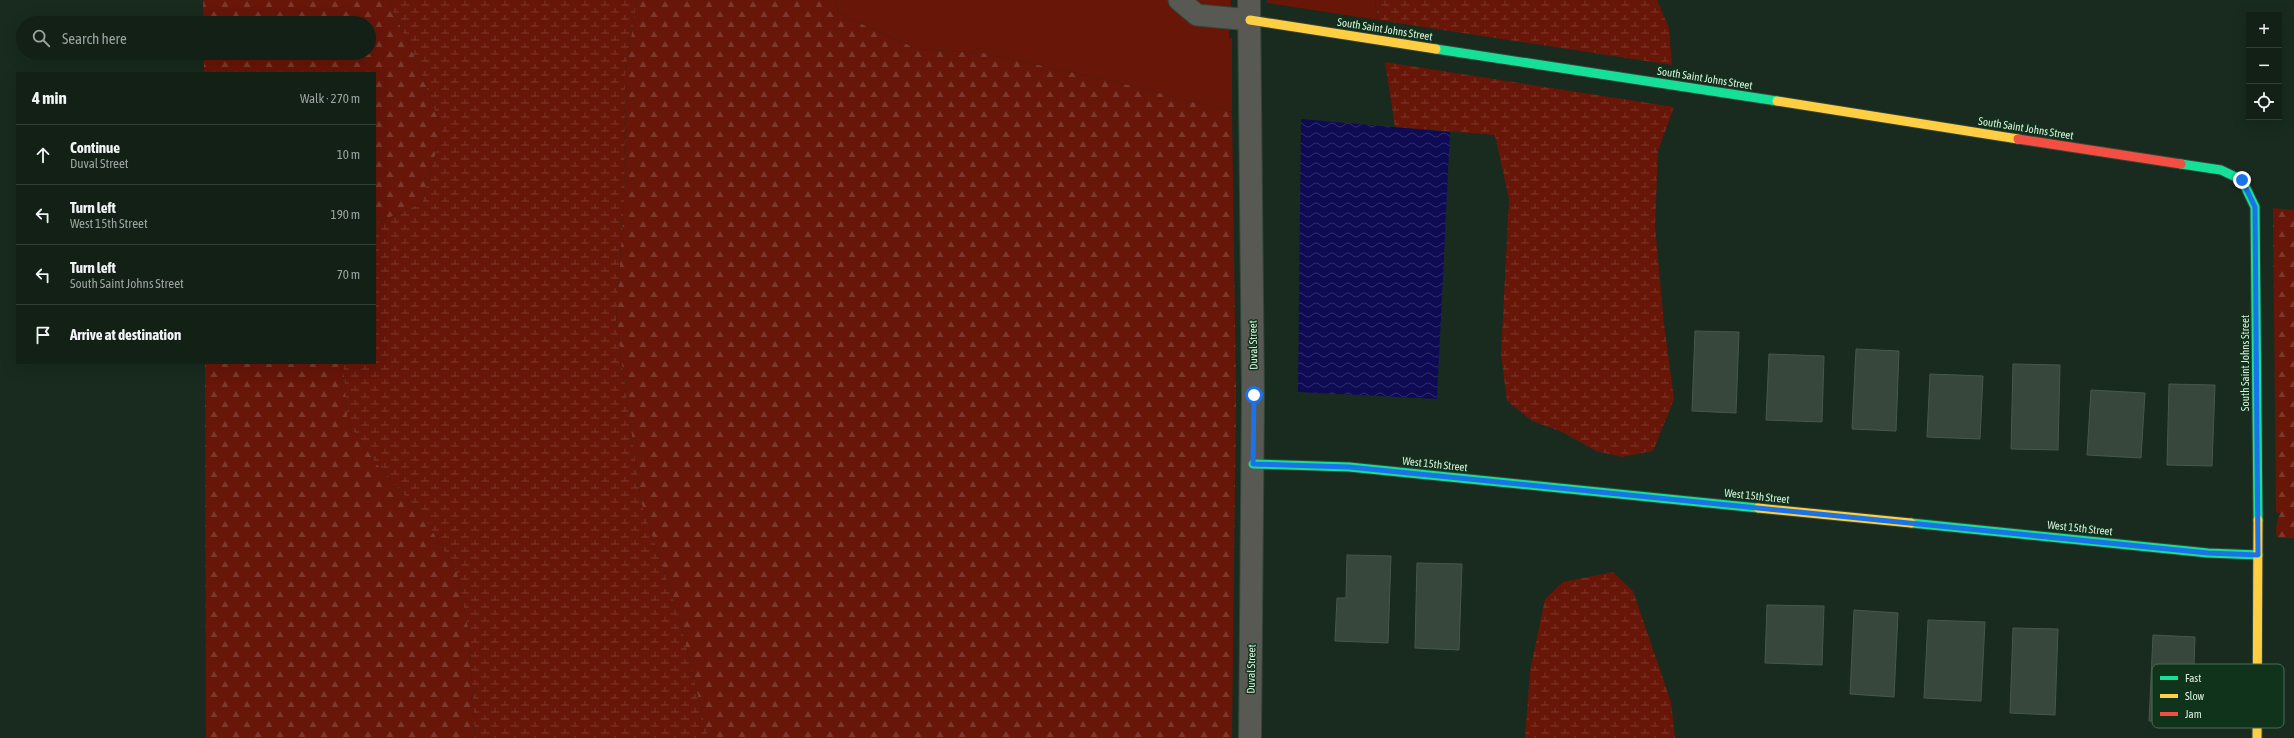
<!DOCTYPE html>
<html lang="en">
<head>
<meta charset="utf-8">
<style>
  body { margin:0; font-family:"Asap Condensed",sans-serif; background:#1f2d23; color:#f1f3f6 }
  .controls { position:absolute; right:12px; top:12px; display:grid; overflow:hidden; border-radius:0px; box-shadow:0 4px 16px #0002 }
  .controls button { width:36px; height:36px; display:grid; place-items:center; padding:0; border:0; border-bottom:1px solid #313e35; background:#122016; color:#f1f3f6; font:20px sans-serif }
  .stop { position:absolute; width:12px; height:12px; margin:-9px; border:3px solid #1a73e8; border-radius:50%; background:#fff }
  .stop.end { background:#1a73e8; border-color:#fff; box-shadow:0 1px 4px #0008 }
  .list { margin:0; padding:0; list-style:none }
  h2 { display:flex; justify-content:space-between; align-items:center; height:52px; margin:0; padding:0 16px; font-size:17px }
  h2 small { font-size:13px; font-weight:400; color:#9ca3a1 }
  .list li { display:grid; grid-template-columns:26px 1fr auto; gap:12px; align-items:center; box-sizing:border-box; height:60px; padding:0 16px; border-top:1px solid #313e35 }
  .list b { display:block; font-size:15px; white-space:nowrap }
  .list p { margin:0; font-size:13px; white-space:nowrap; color:#9ca3a1 }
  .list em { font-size:13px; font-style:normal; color:#9ca3a1 }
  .icon { flex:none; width:22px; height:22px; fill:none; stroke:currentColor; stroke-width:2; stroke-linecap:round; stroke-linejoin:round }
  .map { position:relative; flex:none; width:2294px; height:738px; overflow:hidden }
  .search { position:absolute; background:#122016; box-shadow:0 4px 16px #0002; left:16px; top:16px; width:360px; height:44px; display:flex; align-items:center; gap:10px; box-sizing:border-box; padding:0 14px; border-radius:22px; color:#9ca3a1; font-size:15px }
  .panel { position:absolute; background:#122016; box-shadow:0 4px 16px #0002; left:16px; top:72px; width:360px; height:292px; border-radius:0px }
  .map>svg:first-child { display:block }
  .green { fill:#671608 }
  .forest { fill:url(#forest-firs) }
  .wetland { fill:url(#wetland-marsh) }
  .water { fill:url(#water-waves) }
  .building { fill:#37473c; stroke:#48574c }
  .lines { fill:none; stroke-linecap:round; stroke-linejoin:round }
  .lane-casing { stroke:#35453a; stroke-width:23 }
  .street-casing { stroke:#35453a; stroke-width:24 }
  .fast-casing { stroke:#35453a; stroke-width:11 }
  .slow-casing { stroke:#35453a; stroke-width:11 }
  .jam-casing { stroke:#35453a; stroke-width:11 }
  .lane { stroke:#585952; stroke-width:21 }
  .street { stroke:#585952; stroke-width:22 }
  .fast { stroke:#16e098; stroke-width:9 }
  .slow { stroke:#ffcf43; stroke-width:9 }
  .jam { stroke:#f24e42; stroke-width:9 }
  .route { stroke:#1a73e8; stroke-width:5 }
  .labels { text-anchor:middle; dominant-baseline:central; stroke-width:3; stroke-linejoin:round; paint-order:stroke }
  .street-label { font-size:11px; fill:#daeede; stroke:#10331b }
  .key { fill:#10331b; stroke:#4d6b56; stroke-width:1 }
  .key-label { font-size:11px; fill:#daeede }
</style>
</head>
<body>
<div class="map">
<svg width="2294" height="738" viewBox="0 0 2294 738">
  <defs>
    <pattern id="forest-firs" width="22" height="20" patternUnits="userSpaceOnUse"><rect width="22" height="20" fill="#671608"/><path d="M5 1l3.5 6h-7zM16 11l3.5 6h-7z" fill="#7c382c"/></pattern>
    <pattern id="wetland-marsh" width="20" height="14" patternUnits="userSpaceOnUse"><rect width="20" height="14" fill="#671608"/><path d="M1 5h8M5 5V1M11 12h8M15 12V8" fill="none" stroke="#7c382c"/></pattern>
    <pattern id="water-waves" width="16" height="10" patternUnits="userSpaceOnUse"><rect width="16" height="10" fill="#0e0b54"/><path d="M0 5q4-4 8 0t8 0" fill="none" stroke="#302f6c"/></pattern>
  </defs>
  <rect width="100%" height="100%" fill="#182b1e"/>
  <g class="green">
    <path d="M835,0H1231L1229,38H1232V112L1124,84L983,53L917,49L839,14Z"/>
    <path d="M1267,0H1375L1378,20L1267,3Z"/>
  </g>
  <g class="forest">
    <path d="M203,0H388L417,62L442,130L422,203L377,223L375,227V73H204V53H369V23H204Z"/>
    <path d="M637,0H835L839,14L917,49L983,53L1124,84L1232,112L1236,395L1232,738H708L679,617L641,502L616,321L624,202L625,75Z"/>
    <path d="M2273,208L2294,210V538H2277C2275,531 2276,522 2280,514L2276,512Z"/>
    <path d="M205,363H343L348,423L375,462L424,517L457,572L469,632L475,738H206Z"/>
  </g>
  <g class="wetland">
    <path d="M388,0H637L625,75L624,202L616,321L641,502L679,617L708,738H475L469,632L457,572L424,517L375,462L348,423L343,363H375V227L377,223L422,203L442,130L417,62Z"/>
    <path d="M1375,0H1657L1669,28L1672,65L1378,20Z"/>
    <path d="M1385,62L1674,107L1658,151L1655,226L1664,324L1674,399L1653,451L1622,457L1596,451L1562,432L1532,421L1507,401L1501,355L1509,199L1495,135L1395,127Z"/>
    <path d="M1613,572L1633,591L1671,702L1675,738H1525L1530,671L1545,599L1563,582Z"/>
  </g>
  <path class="water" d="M1301,119L1450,132L1437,399L1298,392Z"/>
  <g class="building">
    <path d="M1695,331L1739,332L1736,413L1692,411Z"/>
    <path d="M1856,349L1899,351L1896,431L1852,429Z"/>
    <path d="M1769,354L1824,356L1822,422L1766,420Z"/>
    <path d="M2013,364L2060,365L2058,450L2011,449Z"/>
    <path d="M1930,374L1983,376L1980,439L1927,437Z"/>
    <path d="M2169,384L2215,385L2212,466L2167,465Z"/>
    <path d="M2091,390L2145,393L2141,458L2087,455Z"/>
    <path d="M1347,555L1391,556L1388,643L1335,641L1337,598H1346Z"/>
    <path d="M1417,563L1462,564L1459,650L1415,648Z"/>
    <path d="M1767,605L1824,606L1822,665L1765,663Z"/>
    <path d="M1854,610L1898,613L1894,697L1850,694Z"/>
    <path d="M1928,620L1985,622L1981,701L1924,698Z"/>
    <path d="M2013,628L2058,629L2055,715L2010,713Z"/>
    <path d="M2153,635L2195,637L2192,723L2149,721Z"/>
  </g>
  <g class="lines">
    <defs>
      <path id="lane" d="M1179,0L1197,15L1250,20"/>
      <path id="street" d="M1249,0L1253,395L1250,738"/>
      <g id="fast">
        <path d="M1436,49L1777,101"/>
        <path d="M2181,164L2221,170L2242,180L2255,207L2258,520"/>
        <path d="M1253,464L1349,467L1758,508"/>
        <path d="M1911,523L2208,553L2258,555"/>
      </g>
      <g id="slow">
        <path d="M1250,20L1436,49"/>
        <path d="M1777,101L2018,139"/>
        <path d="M1758,508L1911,523"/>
        <path d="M2257,738L2258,520"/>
      </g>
      <path id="jam" d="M2018,139L2181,164"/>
    </defs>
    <use href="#lane" class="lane-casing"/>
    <use href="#street" class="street-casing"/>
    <use href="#fast" class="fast-casing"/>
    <use href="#slow" class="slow-casing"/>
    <use href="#jam" class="jam-casing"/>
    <use href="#lane" class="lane"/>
    <use href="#street" class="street"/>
    <use href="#fast" class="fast"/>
    <use href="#slow" class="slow"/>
    <use href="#jam" class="jam"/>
  </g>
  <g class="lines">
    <path class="route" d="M1254,395L1253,464L1349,467L2208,553L2258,555L2255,207L2242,180"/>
  </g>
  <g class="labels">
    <g class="street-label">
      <text transform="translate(1385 29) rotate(9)">South Saint Johns Street</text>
      <text transform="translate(1705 78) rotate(9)">South Saint Johns Street</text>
      <text transform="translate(2026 128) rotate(9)">South Saint Johns Street</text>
      <text transform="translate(1253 345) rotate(-91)">Duval Street</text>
      <text transform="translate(2245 363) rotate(-90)">South Saint Johns Street</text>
      <text transform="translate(1435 464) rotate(6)">West 15th Street</text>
      <text transform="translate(1757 496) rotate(6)">West 15th Street</text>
      <text transform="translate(2080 528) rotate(6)">West 15th Street</text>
      <text transform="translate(1251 669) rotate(-89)">Duval Street</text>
    </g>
  </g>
  <rect x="2152" y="664" width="132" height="64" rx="6" class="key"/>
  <rect x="2160" y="676" width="18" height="4" fill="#16e098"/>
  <rect x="2160" y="694" width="18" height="4" fill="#ffcf43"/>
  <rect x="2160" y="712" width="18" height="4" fill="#f24e42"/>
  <g class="key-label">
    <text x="2185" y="682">Fast</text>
    <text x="2185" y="700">Slow</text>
    <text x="2185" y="718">Jam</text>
  </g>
</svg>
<div class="controls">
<button>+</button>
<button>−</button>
<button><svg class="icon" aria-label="locate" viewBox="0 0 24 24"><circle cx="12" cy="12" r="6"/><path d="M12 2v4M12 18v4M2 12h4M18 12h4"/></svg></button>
</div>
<div class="stop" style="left:1254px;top:395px"></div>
<div class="stop end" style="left:2242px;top:180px"></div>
<div class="search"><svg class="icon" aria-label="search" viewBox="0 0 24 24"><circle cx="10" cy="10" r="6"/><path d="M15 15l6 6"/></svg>Search here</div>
<section class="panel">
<h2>4 min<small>Walk · 270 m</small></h2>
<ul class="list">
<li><svg class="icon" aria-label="ahead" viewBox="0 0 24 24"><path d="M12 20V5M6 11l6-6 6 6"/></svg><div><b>Continue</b><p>Duval Street</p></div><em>10 m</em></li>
<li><svg class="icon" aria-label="left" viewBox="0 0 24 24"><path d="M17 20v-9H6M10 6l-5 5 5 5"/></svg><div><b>Turn left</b><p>West 15th Street</p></div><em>190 m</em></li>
<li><svg class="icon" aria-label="left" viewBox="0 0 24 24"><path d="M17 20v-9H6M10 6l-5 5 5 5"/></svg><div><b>Turn left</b><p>South Saint Johns Street</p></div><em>70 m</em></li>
<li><svg class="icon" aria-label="arrive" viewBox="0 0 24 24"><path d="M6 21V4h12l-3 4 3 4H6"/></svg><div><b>Arrive at destination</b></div></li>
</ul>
</section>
</div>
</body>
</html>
